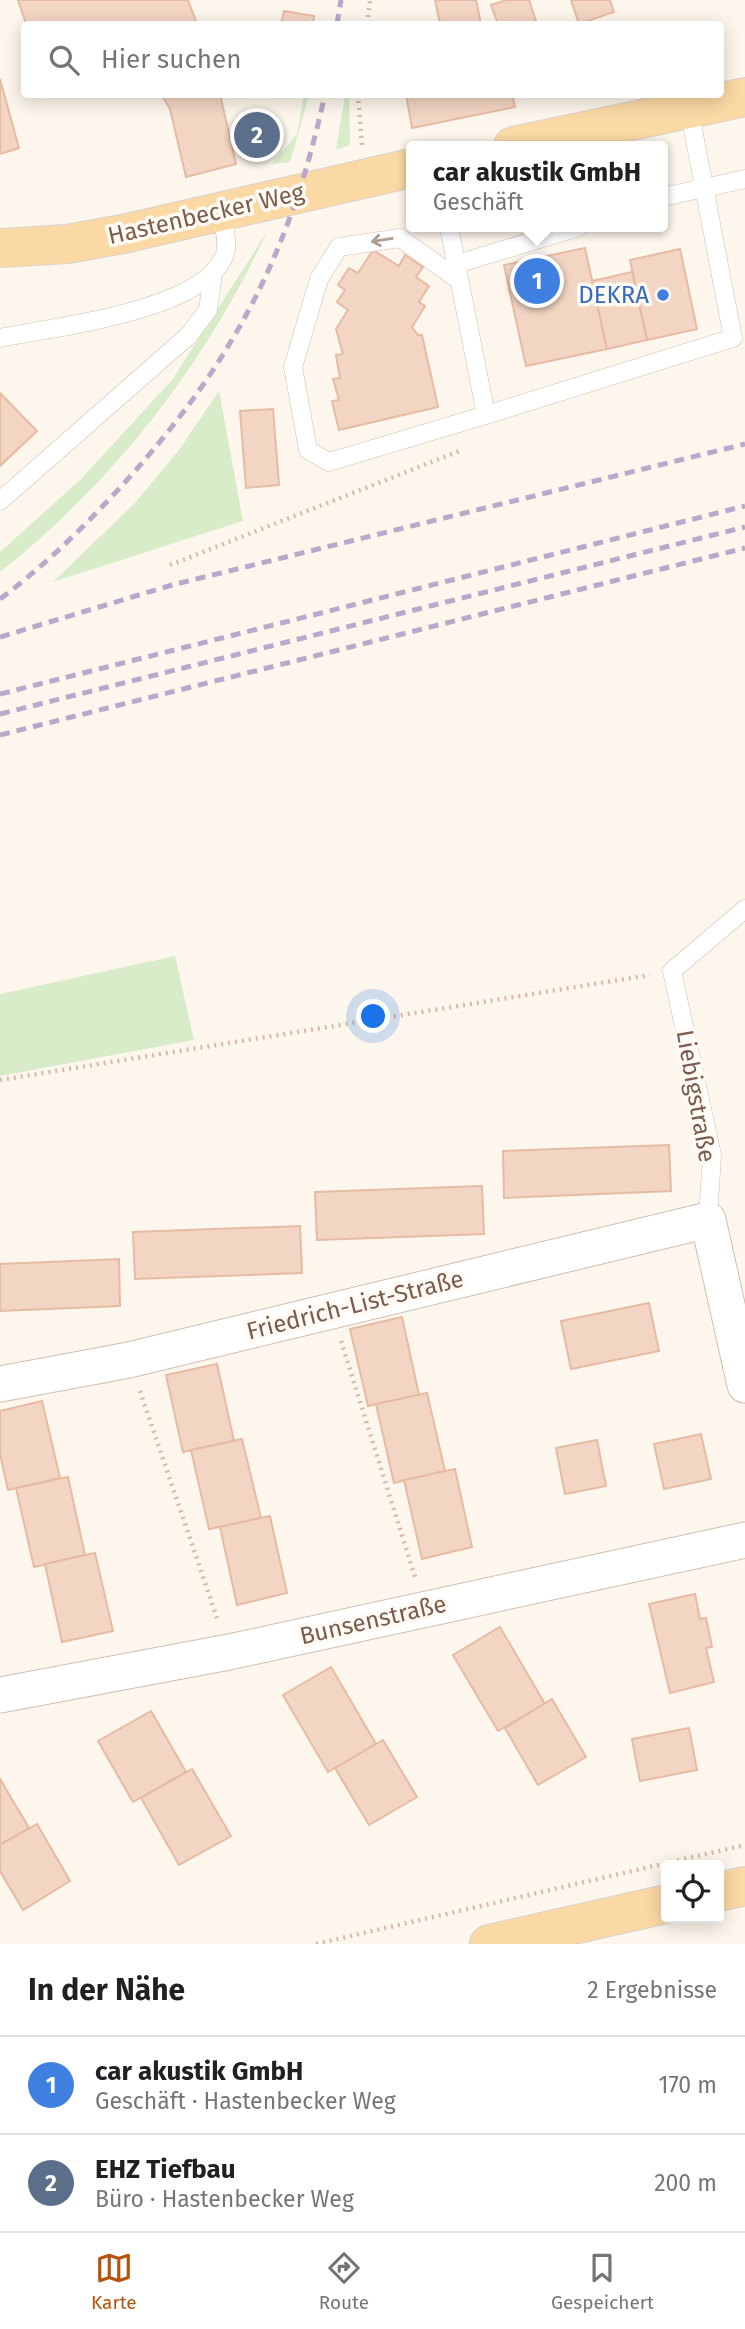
<!DOCTYPE html>
<html lang="de">
<head>
<meta charset="utf-8">
<style>
  body { margin:0; font-family:"Fira Sans",sans-serif; background:#f2f2f2; color:#202124 }
  .controls { position:absolute; right:21px; bottom:21px; display:grid; overflow:hidden; border-radius:7px; box-shadow:0 4px 18px #0003 }
  .controls button { width:63px; height:63px; display:grid; place-items:center; padding:0; border:0; border-bottom:2px solid #e0e0e0; background:#fff; color:#202124; font:35px sans-serif }
  .you { position:absolute; left:374px; top:1017px; width:24px; height:24px; margin:-18px; border:5px solid #fff; border-radius:50%; background:#1a73e8; box-shadow:0 0 0 10px #1a73e833 }
  .badge { display:grid; place-items:center; width:46px; height:46px; border-radius:50%; background:#b45309; color:#fff; font-size:23px; font-weight:700 }
  .pin { position:absolute; translate:-50% -50%; border:4px solid #fff; box-shadow:0 2px 7px #0006 }
  .popup { position:absolute; left:406px; top:141px; width:262px; height:91px; box-sizing:border-box; display:grid; place-content:center; border-radius:7px; background:#fff; filter:drop-shadow(0 2px 5px #0005); font-size:23px; white-space:nowrap; color:#757577 }
  .popup b { font-size:26px; color:#202124 }
  .popup::after { content:''; position:absolute; left:50%; top:100%; margin-left:-14px; border:14px solid transparent; border-top-color:#fff }
  .list { margin:0; padding:0; list-style:none }
  h2 { display:flex; justify-content:space-between; align-items:center; height:91px; margin:0; padding:0 28px; font-size:30px }
  h2 small { font-size:23px; font-weight:400; color:#757577 }
  .list li { display:grid; grid-template-columns:46px 1fr auto; gap:21px; align-items:center; box-sizing:border-box; height:98px; padding:0 28px; border-top:2px solid #e0e0e0 }
  .list b { display:block; font-size:26px; white-space:nowrap }
  .list p { margin:0; font-size:23px; white-space:nowrap; color:#757577 }
  .list em { font-size:23px; font-style:normal; color:#757577 }
  .icon { flex:none; width:38px; height:38px; fill:none; stroke:currentColor; stroke-width:2; stroke-linecap:round; stroke-linejoin:round }
  .map { position:relative; flex:none; width:745px; height:1944px; overflow:hidden }
  .search { position:absolute; background:#fff; box-shadow:0 4px 18px #0003; left:21px; right:21px; top:21px; height:77px; display:flex; align-items:center; gap:18px; box-sizing:border-box; padding:0 24px; border-radius:7px; color:#757577; font-size:26px }
  .sheet { height:287px; background:#fff }
  nav { display:flex; justify-content:space-around; align-items:center; box-sizing:border-box; height:98px; border-top:2px solid #e0e0e0; background:#fff; font-size:19px; color:#757577 }
  nav a { display:grid; justify-items:center; gap:4px }
  nav .on { color:#b45309 }
  .map>svg:first-child { display:block }
  .green { fill:#d8ecc9 }
  .building { fill:#f3d5c3; stroke:#e6bba3; stroke-width:2 }
  .lines { fill:none; stroke-linecap:round; stroke-linejoin:round }
  .service-casing { stroke:#d1beb0; stroke-width:19 }
  .minor-casing { stroke:#d1beb0; stroke-width:37 }
  .primary-casing { stroke:#dad1cd; stroke-width:40 }
  .path { stroke:#d9b8a5; stroke-width:4.5; stroke-dasharray:2 5; stroke-linecap:butt }
  .service { stroke:#fff; stroke-width:18 }
  .minor { stroke:#fff; stroke-width:35 }
  .primary { stroke:#fbd9a5; stroke-width:38 }
  .rail { stroke:#b9a8c9; stroke-width:5; stroke-dasharray:10 7; stroke-linecap:butt }
  .oneway { stroke:#af9d94 }
  .shop-dot { fill:#3f7fe0; stroke:#fffaf3; stroke-width:2.5 }
  .labels { text-anchor:middle; dominant-baseline:central; stroke-width:7; stroke-linejoin:round; paint-order:stroke }
  .street-label { font-size:24px; fill:#7a5c4d; stroke:#fffaf3 }
  .shop-label { font-size:24px; fill:#366cbe; stroke:#fffaf3; text-anchor:end }
</style>
</head>
<body>
<div class="map">
<svg width="745" height="1944" viewBox="0 0 745 1944">
  <rect width="100%" height="100%" fill="#fdf6ec"/>
  <g class="green">
    <path d="M304,95H309L290,162L272,164L297,134Z"/>
    <path d="M345,95H349L350,145L336,150Z"/>
    <path d="M267,232C205,364 115,481 0,572V552L80,480L172,380Z"/>
    <path d="M219,391L243,521L53,582L135,503L179,450Z"/>
    <path d="M175,956L194,1040L0,1076V994Z"/>
  </g>
  <g class="building">
    <path d="M18,0H188L197,24H26Z"/>
    <path d="M435,0H476L481,24H440Z"/>
    <path d="M507,0H529L537,24H498L491,5Z"/>
    <path d="M571,0H610L614,12L579,24Z"/>
    <path d="M284,11L314,16L313,24H281Z"/>
    <path d="M0,79L19,148L0,154Z"/>
    <path d="M161,94H220L236,164L186,177L170,109Z"/>
    <path d="M406,94H512L515,107L412,128Z"/>
    <path d="M585,248L607,349L526,366L504,265Z"/>
    <path d="M680,249L697,329L647,340L630,260Z"/>
    <path d="M373,250L399,266L405,255L423,267L416,277L429,286L419,302L425,306L412,327L418,335H422L438,407L339,430L332,401L339,400L333,379L340,378L336,355L343,354L336,329L348,310L337,302L345,290L338,285L349,268L358,273Z"/>
    <path d="M632,272L647,340L607,349L592,281Z"/>
    <path d="M0,393L37,431L0,466Z"/>
    <path d="M273,409L279,485L246,488L240,411Z"/>
    <path d="M669,1145L671,1191L504,1198L503,1151Z"/>
    <path d="M482,1186L484,1234L317,1240L315,1192Z"/>
    <path d="M300,1226L302,1273L135,1279L133,1232Z"/>
    <path d="M119,1259L120,1306L0,1311V1264Z"/>
    <path d="M649,1303L659,1351L571,1369L561,1321Z"/>
    <path d="M402,1317L419,1395L368,1406L350,1329Z"/>
    <path d="M217,1364L234,1441L183,1452L166,1375Z"/>
    <path d="M427,1393L445,1471L394,1483L376,1404Z"/>
    <path d="M42,1401L60,1478L8,1490L0,1454V1411Z"/>
    <path d="M701,1434L711,1479L664,1489L654,1444Z"/>
    <path d="M242,1439L261,1518L209,1529L191,1450Z"/>
    <path d="M597,1440L606,1486L565,1494L556,1448Z"/>
    <path d="M455,1469L472,1547L422,1559L404,1480Z"/>
    <path d="M68,1477L85,1555L34,1567L16,1488Z"/>
    <path d="M270,1516L287,1593L237,1605L220,1527Z"/>
    <path d="M95,1553L113,1631L62,1642L45,1564Z"/>
    <path d="M695,1594L700,1619L706,1618L712,1647L706,1648L714,1682L670,1693L649,1604Z"/>
    <path d="M500,1627L545,1704L498,1731L453,1655Z"/>
    <path d="M331,1667L376,1744L328,1772L283,1695Z"/>
    <path d="M552,1699L586,1757L538,1785L505,1728Z"/>
    <path d="M151,1711L186,1772L133,1802L98,1741Z"/>
    <path d="M689,1728L697,1770L640,1781L632,1739Z"/>
    <path d="M383,1740L417,1797L369,1825L335,1768Z"/>
    <path d="M192,1769L231,1836L179,1865L141,1798Z"/>
    <path d="M0,1779L29,1828L0,1845Z"/>
    <path d="M37,1824L70,1881L23,1910L0,1871V1845Z"/>
  </g>
  <g class="lines">
    <defs>
      <g id="service">
        <path d="M663,197L745,179"/>
        <path d="M449,227L486,415L329,462L308,450L293,367L319,279L339,247L400,238L460,281"/>
        <path d="M457,264L579,227"/>
        <path d="M0,338C54,327 205,311 225,254C229,241 223,224 220,211"/>
        <path d="M486,415L733,338L689,109"/>
        <path d="M0,501L188,336L208,310L213,273"/>
        <path d="M708,1220L712,1155L672,971L745,909"/>
      </g>
      <g id="minor">
        <path d="M0,1384L129,1360L708,1220L745,1385"/>
        <path d="M0,1695L229,1652L745,1540"/>
      </g>
      <g id="primary">
        <path d="M513,146L745,97"/>
        <path d="M0,248L67,244L123,234L411,168"/>
        <path d="M719,1892L745,1886"/>
        <path d="M489,1944L666,1904"/>
      </g>
    </defs>
    <use href="#service" class="service-casing"/>
    <use href="#minor" class="minor-casing"/>
    <use href="#primary" class="primary-casing"/>
    <g class="path">
      <path d="M367,24L370,0"/>
      <path d="M358,94L362,145"/>
      <path d="M170,565L462,450"/>
      <path d="M0,1080L650,975"/>
      <path d="M341,1341L416,1580"/>
      <path d="M140,1391L218,1621"/>
      <path d="M316,1944L745,1845"/>
    </g>
    <use href="#service" class="service"/>
    <use href="#minor" class="minor"/>
    <use href="#primary" class="primary"/>
    <g class="rail">
      <path d="M337,24L341,0"/>
      <path d="M0,599C47,564 88,523 127,480C234,361 291,251 325,94"/>
      <path d="M0,637L172,585L745,444"/>
      <path d="M0,694L745,506"/>
      <path d="M0,714L745,527"/>
      <path d="M0,735L745,548"/>
    </g>
  </g>
  <defs><path id="oneway-shaft" d="M-6 0H5M1.5-3L5.5 0L1.5 3" fill="none" stroke-width="1.6" stroke-linecap="round" stroke-linejoin="round" transform="scale(1.75)"/></defs>
  <use class="oneway" href="#oneway-shaft" transform="translate(382 240) rotate(171)"/>
  <circle class="shop-dot" cx="663" cy="295" r="7"/>
  <g class="labels">
    <g class="street-label">
      <text transform="translate(206 214) rotate(-13)">Hastenbecker Weg</text>
      <text transform="translate(696 1096) rotate(80)">Liebigstraße</text>
      <text transform="translate(355 1305) rotate(-14)">Friedrich-List-Straße</text>
      <text transform="translate(373 1620) rotate(-13)">Bunsenstraße</text>
    </g>
    <g class="shop-label">
      <text x="649" y="295">DEKRA</text>
    </g>
  </g>
</svg>
<div class="controls">
<button><svg class="icon" aria-label="locate" viewBox="0 0 24 24"><circle cx="12" cy="12" r="6"/><path d="M12 2v4M12 18v4M2 12h4M18 12h4"/></svg></button>
</div>
<div class="you"></div>
<div class="pin badge" style="left:537px;top:281px;background:#3f7fe0">1</div>
<div class="popup"><b>car akustik GmbH</b>Geschäft</div>
<div class="pin badge" style="left:257px;top:135px;background:#5c6f8a">2</div>
<div class="search"><svg class="icon" aria-label="search" viewBox="0 0 24 24"><circle cx="10" cy="10" r="6"/><path d="M15 15l6 6"/></svg>Hier suchen</div>
</div>
<section class="sheet">
<h2>In der Nähe<small>2 Ergebnisse</small></h2>
<ul class="list">
<li><span class="badge" style="background:#3f7fe0">1</span><div><b>car akustik GmbH</b><p>Geschäft · Hastenbecker Weg</p></div><em>170 m</em></li>
<li><span class="badge" style="background:#5c6f8a">2</span><div><b>EHZ Tiefbau</b><p>Büro · Hastenbecker Weg</p></div><em>200 m</em></li>
</ul>
</section>
<nav>
<a class="on"><svg class="icon" aria-label="map" viewBox="0 0 24 24"><path d="M3 6l6-2 6 2 6-2v14l-6 2-6-2-6 2zM9 4v14M15 6v14"/></svg>Karte</a>
<a><svg class="icon" aria-label="directions" viewBox="0 0 24 24"><path d="M12 3l9 9-9 9-9-9zM9 14v-3h6M13 9l2 2-2 2"/></svg>Route</a>
<a><svg class="icon" aria-label="saved" viewBox="0 0 24 24"><path d="M7 4h10v16l-5-4-5 4z"/></svg>Gespeichert</a>
</nav>
</body>
</html>
